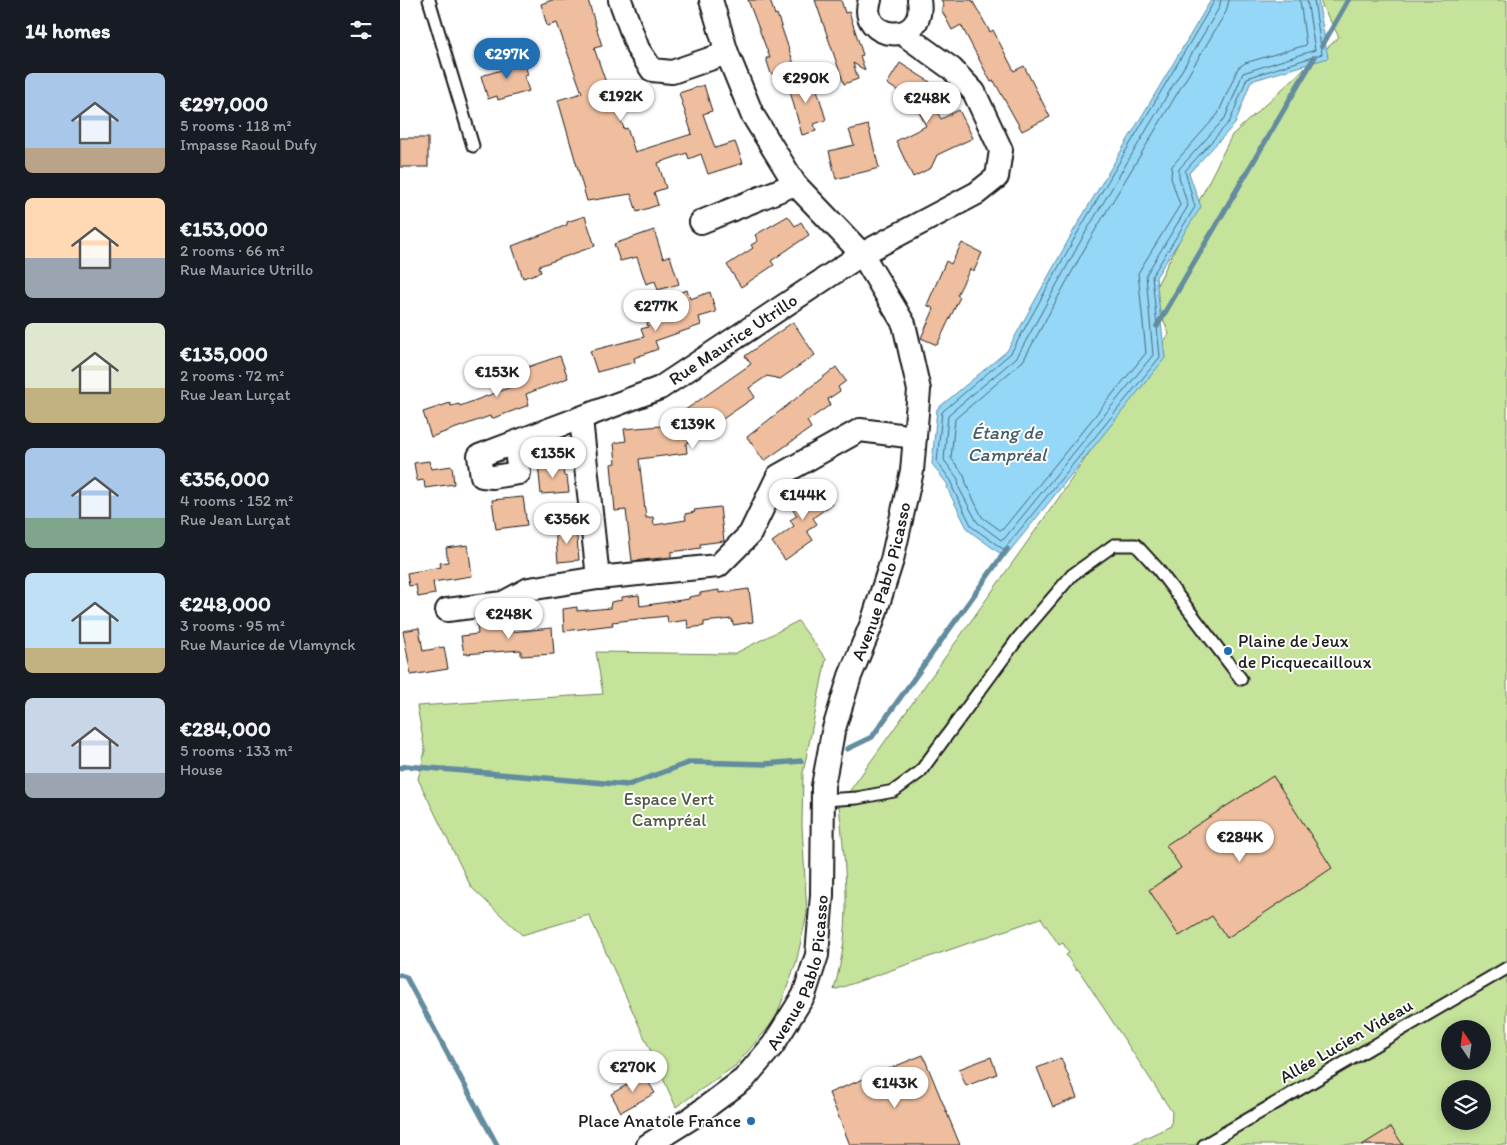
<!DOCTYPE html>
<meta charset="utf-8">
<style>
:root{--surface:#171b24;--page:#242831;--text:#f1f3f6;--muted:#9ea1a6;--accent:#1f6fb2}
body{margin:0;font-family:Itim,sans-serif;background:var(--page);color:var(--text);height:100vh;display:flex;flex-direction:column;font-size:19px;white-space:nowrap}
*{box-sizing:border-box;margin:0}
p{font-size:16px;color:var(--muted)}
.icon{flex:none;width:28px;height:28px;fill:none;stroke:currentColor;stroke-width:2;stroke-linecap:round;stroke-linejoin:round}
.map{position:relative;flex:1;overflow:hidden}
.side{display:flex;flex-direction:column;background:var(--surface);width:400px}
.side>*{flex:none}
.needle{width:32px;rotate:347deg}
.buttons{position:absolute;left:1041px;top:1020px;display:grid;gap:10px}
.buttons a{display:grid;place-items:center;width:50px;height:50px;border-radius:50%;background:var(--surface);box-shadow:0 2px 12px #0003;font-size:25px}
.price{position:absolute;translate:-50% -42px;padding:0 11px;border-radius:18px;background:#fff;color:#222;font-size:16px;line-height:32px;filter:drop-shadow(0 1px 2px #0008)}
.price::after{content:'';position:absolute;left:50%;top:30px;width:15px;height:11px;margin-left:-8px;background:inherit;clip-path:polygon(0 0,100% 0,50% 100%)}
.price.on{background:var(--accent);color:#fff}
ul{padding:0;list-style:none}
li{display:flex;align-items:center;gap:15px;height:125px;padding:0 25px}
li span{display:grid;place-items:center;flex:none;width:140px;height:100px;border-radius:8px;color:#555}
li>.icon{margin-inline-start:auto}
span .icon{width:60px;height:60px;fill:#fffc;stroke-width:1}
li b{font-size:21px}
h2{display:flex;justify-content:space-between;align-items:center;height:60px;padding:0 25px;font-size:21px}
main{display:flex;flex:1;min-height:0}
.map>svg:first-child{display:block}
</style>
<main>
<section class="side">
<h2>14 homes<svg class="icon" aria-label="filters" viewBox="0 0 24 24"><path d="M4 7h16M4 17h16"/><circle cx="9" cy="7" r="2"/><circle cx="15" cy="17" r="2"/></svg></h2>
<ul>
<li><span style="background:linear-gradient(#a9c7e8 75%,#b9a48a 0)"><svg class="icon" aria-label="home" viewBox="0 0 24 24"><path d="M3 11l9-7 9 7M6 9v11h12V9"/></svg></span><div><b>€297,000</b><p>5 rooms · 118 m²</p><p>Impasse Raoul Dufy</p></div></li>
<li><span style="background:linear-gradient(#ffd9b3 60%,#9aa5b1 0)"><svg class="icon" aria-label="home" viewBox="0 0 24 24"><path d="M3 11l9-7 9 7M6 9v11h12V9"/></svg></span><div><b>€153,000</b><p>2 rooms · 66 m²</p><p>Rue Maurice Utrillo</p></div></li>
<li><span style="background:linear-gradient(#dfe7d0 65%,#c2b280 0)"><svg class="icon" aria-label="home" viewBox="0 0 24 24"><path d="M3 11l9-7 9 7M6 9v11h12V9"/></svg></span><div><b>€135,000</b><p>2 rooms · 72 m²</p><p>Rue Jean Lurçat</p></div></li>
<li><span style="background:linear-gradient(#a9c7e8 70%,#7fa58c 0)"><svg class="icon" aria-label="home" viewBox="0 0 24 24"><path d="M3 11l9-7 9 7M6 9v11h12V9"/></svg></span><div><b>€356,000</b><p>4 rooms · 152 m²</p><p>Rue Jean Lurçat</p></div></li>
<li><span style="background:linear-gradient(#bfe0f5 75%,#c2b280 0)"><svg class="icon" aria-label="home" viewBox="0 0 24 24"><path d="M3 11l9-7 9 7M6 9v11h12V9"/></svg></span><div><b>€248,000</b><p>3 rooms · 95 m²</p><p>Rue Maurice de Vlamynck</p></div></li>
<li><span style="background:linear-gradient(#c9d6e8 75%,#9aa5b1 0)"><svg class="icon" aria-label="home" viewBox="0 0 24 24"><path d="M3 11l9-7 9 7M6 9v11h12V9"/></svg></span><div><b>€284,000</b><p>5 rooms · 133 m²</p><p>House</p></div></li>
</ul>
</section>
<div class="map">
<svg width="1107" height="1145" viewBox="0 0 1107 1145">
<rect width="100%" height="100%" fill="#fff"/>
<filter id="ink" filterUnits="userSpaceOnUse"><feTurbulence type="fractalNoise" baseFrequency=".02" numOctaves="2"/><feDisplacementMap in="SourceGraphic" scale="10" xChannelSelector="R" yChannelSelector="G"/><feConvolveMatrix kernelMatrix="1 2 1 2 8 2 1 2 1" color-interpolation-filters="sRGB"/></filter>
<g filter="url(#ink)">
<!-- green -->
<g fill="#c5e39b" stroke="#70805c" fill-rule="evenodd">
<path d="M921,0h186v1145h-377l41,-19 1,-14 -94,-143 -2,1 -10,-15 3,-2 -6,-10 -4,2 -18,-27 -207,72c4,-16 8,-33 10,-49 5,-45 0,-90 -5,-135l221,-310 109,-162 -16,-41 79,-158 107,-98 -18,-33zM1050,1029h32v32h-32zM1050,1089h32v32h-32z"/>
<path d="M398,621l28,38 -23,114 -1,53 5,88 -11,49 -21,57 -40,46 -59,41 -87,-192 -67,20 -51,-48 -53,-108 7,-28 -8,-45 186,-12 -7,-42 138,2z"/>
</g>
<!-- water -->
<path fill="#94d7f6" stroke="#648c9f" d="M811,0h107l10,58 -77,23 -16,43 -46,49 12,34 -45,70 9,81 -160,199 -37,-27 -21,-42 1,-3 -16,-21 5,-55 70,-58 67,-121z"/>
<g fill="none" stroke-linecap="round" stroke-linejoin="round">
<!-- shore -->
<g stroke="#4c6773" stroke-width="1">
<path d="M815,0l-137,232 -67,121 -69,59 -5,50 15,20 1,7 19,38 31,22 2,-1 155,-191 -8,-81 43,-69 -10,-36 45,-50 17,-43 75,-24 -8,-54"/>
<path d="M821,0l-2,8 -135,227 -67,122 -69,58 -4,45 14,19 1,9 18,34 24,18 3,-1 149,-184 -7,-80 42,-69 -9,-29v-8l46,-51 18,-45 72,-23 -8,-50"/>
<path d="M829,0l-3,12 -136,227 -67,122 -68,58 -4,39 13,17 3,11 15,31 18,13 3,-1 143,-176 -8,-80 42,-68 -9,-27 1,-12 46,-52 20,-46 7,-5 61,-18 -6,-45"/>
</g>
<!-- stream -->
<g stroke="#648c9f" stroke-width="5.5">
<path d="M922,46l26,-46"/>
<path d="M757,326l157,-268"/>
<path d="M447,749l25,-12 135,-188"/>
<path d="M0,768l6,-2 222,19 63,-23 74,2 36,-3"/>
<path d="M0,975l6,2 91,168"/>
</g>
</g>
<!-- building -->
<g fill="#eebe9e" stroke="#1c1c1c">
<path d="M152,0h36l14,46 -8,2 18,52h2l10,29 3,-1 8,24 57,-18 -13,-41 25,-8 8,26 -9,3 12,34 20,-6 8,21 -35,11 -7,-20 -12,5 -2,-6 -29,10 8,25 -12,4 4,13 -21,7 -6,-18 -44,7 -29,-101 24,-7 -25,-70 -10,3 -6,-22z"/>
<path d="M348,0h22l5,15 2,-1 18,53 -24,7 -5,-16h4z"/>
<path d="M415,0h26l4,13 4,-1 14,43 -3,1 5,14 -12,-7 5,16 -14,5z"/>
<path d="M541,0h31l18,32 3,-2 21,41 10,-5 26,51 -28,14 -28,-50 -3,1 -30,-57 -9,5 -11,-21 3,-2z"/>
<path d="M122,54l6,21 -4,1 5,15 -31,9 -1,-4 -9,3 -7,-23 27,-8 -3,-9z"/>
<path d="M500,63l30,19 -5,8 16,29 18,-9 14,28 -36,17 -6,13 -18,9 -17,-36 30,-15 -13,-26 -26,-16z"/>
<path d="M407,74l4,14 5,-2 10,34 -12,4 2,7 -14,4 -15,-55z"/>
<path d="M468,125l11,43 -43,11 -7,-28 25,-6 -5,-15z"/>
<rect x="0" y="138" width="28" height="29"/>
<path d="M185,216l10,30 -56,20 2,6 -18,6 -11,-32 55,-21v-3z"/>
<path d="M388,216l7,10 6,-4 8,13 -38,26 3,4 -33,22 -14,-22 26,-17 -2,-3 7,-4 -3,-6z"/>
<path d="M254,230l9,28 7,-2 9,28 -21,6 -3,-9 -9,3 -9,-27 -17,4 -6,-17z"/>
<path d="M562,243l20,10 -8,18 -4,-2 -13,26 3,2 -23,48 -16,-7 13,-29 -7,-4 19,-44 5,3z"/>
<path d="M287,290l3,9 20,-7 6,20 -17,5 2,8 -46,16 3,8 -24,9 1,4 -38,10 -7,-21 54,-14 -3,-8 7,-2 -1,-4 31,-10 -5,-18z"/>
<path d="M393,322l22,33 -35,24 -13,-3 -18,12 6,9 -69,47 1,9 -48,6 7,59 7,-1 1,8 32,-5 -1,-6 10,-2 -1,-2 26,-3 4,34 -24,3 1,4 -30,4v5l-39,4 -6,-51 -11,1 -4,-47 5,-1 -2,-20 12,-2 -2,-12 50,-4 -3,-5 80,-56 -6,-8z"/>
<path d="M160,356l8,22 -42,16 3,11 -38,14 -1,-3 -59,21 -8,-25 27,-9 1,3 8,-2 1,2 54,-20 -4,-13z"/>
<path d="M436,367l10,14 -8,6 2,4 -12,8 2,6 -23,16 4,7 -47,33 -17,-24z"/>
<path d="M29,461l2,8 21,-3 2,18 -29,4 -1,-8 -7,1 -3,-18z"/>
<path d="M162,463l2,13 3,1 2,15 -28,2 -3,-30z"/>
<path d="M416,480l16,24 -19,14 4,6 -10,7 6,9 -28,20 -13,-18 22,-16 -4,-6 7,-4 -5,-8 15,-14 -3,-5z"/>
<path d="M123,497l4,28 -31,4 -4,-29z"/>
<path d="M176,528l3,32 -21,2 -3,-33z"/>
<path d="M68,545l4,31 -39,6 2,12 -17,3 -2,-12 -7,1 -2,-13 34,-6 -1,-4 8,-1 -2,-14z"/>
<path d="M349,589l4,33 -20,3 -1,-6 -28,3v4l-16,2 -1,-8 -19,3 -1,-7 -55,6 1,3 -49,6 -1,-22 14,-2v4l33,-3 1,-6 11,-2v-3l17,-2 1,11 49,-7v-2l11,-2v-2l19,-3v3z"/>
<path d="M98,621l1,4 10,-1 1,8 42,-4 2,26 -33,2v-6l-57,4 -3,-18 17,-2 -1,-10z"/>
<path d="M19,628l4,23 21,-4 4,22 -37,6 -8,-44z"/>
<path d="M873,776l59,92 -105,70 -15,-22 -33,20 -30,-46 32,-22 -15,-23z"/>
<path d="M523,1055l37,90h-110l-21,-52z"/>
<path d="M591,1057l6,17 -31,12 -7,-17z"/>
<path d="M661,1058l16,40 -24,9 -16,-39z"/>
<path d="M244,1075l11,18 -34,19 -10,-18z"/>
<path d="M991,1127l12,18h-41z"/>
</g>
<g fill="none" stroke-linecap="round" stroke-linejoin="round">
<defs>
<g id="lane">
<path d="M29,0l44,146"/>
<path d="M423,800l34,-2 37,-7 26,-19 99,-135 53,-62 42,-30h22l21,23 84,111"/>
<path d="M804,1145l303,-177"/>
</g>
<g id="street">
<path d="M220,0l18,49 14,21 20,2 55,-19"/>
<path d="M470,0c-14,40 57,49 49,0"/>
<path d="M301,222l94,-38"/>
<path d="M181,419l17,159"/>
<path id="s1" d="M115,443l4,30 -26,4 -11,-1 -3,-20 181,-68 202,-134 115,-61 20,-16 4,-27 -27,-58 -22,-23 -50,-36"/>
<path d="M47,610l56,-7 26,-14 69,-11 120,-12 32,-32 28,-58 82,-46 55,7"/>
<path id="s2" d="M248,1145l45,-28 51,-38 29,-34 31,-50 13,-40 5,-60 1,-109 10,-54 17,-56 22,-53 20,-63 20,-89 7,-81 -15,-66 -42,-70 -67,-70 -43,-70 -25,-61 -16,-53"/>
</g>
</defs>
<!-- lane casing -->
<use href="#lane" stroke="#1c1c1c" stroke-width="15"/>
<!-- street casing -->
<use href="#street" stroke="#1c1c1c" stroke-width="26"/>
<!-- lane -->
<use href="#lane" stroke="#fff" stroke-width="11"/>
<!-- street -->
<use href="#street" stroke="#fff" stroke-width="22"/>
</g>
</g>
<!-- markers -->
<g fill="#1f6fb2" stroke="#fff" stroke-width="2">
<circle cx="828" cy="651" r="5"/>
<circle cx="351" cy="1121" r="5"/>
</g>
<g text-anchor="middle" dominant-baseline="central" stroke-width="4" stroke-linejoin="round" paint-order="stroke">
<!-- street labels -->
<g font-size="18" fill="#1c1c1c" stroke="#fff">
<text stroke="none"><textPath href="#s1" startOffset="369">Rue Maurice Utrillo</textPath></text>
<text stroke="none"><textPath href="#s2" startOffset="645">Avenue Pablo Picasso</textPath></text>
<text stroke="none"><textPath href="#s2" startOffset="240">Avenue Pablo Picasso</textPath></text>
<text transform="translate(946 1041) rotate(-30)">Allée Lucien Videau</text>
</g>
<!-- poi labels -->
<g font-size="18" fill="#1c1c1c" stroke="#fff" text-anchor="start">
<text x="838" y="641">Plaine de Jeux<tspan x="838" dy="21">de Picquecailloux</tspan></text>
<text x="341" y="1121" text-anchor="end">Place Anatole France</text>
</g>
<!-- park labels -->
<g font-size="18" fill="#4f5842" stroke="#fff">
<text x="269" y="799">Espace Vert<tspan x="269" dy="21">Campréal</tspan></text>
</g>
<!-- water labels -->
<g font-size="19" font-style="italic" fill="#465d68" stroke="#fff">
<text x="607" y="432">Étang de<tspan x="607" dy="22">Campréal</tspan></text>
</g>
</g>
</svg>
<div class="buttons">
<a><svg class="needle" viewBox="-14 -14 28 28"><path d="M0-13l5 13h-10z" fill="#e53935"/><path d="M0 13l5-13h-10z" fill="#9ea1a6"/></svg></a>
<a><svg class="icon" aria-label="layers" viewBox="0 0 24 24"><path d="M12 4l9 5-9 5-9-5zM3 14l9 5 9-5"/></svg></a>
</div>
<b class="price on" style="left:107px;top:80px">€297K</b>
<b class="price" style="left:406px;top:104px">€290K</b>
<b class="price" style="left:221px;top:122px">€192K</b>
<b class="price" style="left:527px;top:124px">€248K</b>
<b class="price" style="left:256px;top:332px">€277K</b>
<b class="price" style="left:97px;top:398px">€153K</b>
<b class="price" style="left:293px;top:450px">€139K</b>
<b class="price" style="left:153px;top:479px">€135K</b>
<b class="price" style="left:403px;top:521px">€144K</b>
<b class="price" style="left:167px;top:545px">€356K</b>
<b class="price" style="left:109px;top:640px">€248K</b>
<b class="price" style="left:840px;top:863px">€284K</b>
<b class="price" style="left:233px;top:1093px">€270K</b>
<b class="price" style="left:495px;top:1109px">€143K</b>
</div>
</main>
